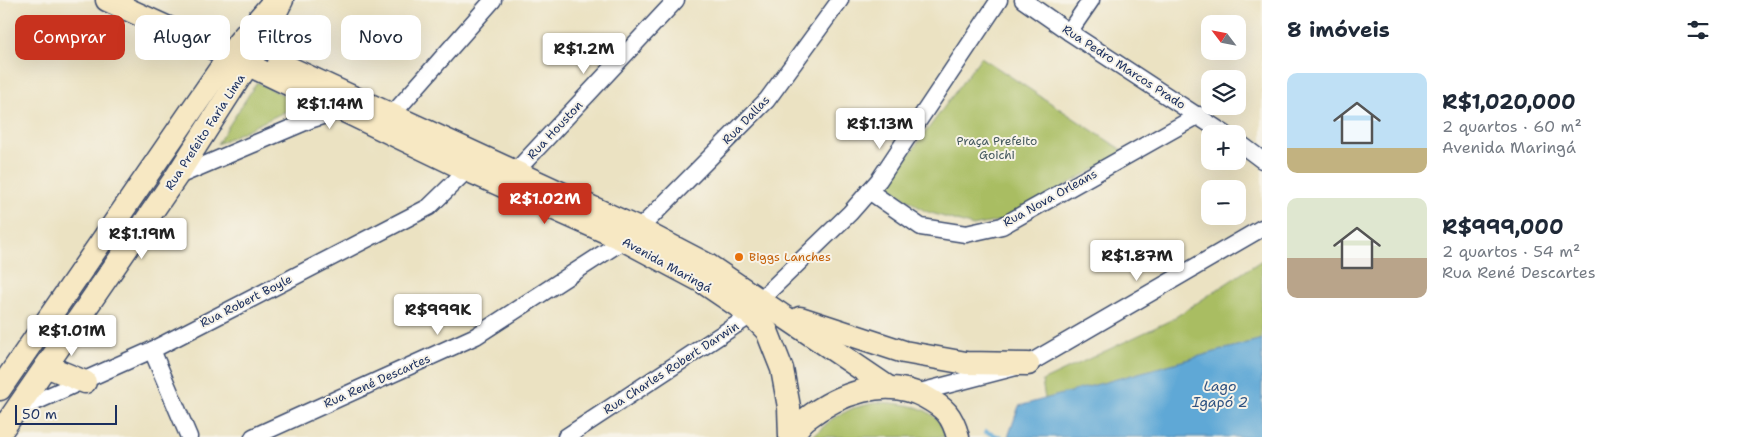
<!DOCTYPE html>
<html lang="pt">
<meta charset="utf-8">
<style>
:root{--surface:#fff;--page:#f6f6f7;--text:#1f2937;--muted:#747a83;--accent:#c8321e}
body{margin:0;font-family:"Shantell Sans",sans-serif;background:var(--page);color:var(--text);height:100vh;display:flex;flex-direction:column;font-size:19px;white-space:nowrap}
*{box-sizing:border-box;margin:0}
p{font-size:16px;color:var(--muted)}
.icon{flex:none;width:28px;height:28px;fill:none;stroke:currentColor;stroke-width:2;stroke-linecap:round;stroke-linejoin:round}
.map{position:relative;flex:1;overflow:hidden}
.details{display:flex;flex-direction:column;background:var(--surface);width:475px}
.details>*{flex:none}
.banner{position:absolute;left:15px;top:15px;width:475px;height:45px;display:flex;gap:10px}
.needle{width:32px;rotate:302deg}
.controls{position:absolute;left:1201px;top:15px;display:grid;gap:10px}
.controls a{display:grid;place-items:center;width:45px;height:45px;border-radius:10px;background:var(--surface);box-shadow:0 5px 20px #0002;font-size:25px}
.scale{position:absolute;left:15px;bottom:12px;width:102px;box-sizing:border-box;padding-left:5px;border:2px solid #1b2f5e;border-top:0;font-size:14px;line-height:18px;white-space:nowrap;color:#1b2f5e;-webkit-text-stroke:4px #f7f3e8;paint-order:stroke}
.price{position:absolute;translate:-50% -42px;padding:0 11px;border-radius:5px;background:#fff;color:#222;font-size:16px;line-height:32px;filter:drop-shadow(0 1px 2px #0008)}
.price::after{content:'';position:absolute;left:50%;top:30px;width:15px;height:11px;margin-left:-8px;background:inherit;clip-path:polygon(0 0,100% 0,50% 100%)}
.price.on{background:var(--accent);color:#fff}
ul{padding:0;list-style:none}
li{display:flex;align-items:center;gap:15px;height:125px;padding:0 25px}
li span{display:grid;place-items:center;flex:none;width:140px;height:100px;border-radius:10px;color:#555}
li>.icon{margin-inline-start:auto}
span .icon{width:60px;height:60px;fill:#fffc;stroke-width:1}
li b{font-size:21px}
h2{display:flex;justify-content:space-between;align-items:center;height:60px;padding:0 25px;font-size:21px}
.pill{padding:0 18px;border-radius:10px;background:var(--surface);box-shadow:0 5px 20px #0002;font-size:18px;line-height:45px}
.pill.on{background:var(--accent);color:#fff}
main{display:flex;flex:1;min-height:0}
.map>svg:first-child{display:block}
</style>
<main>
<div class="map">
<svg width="1262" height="437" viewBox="0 0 1262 437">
<rect width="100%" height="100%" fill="#f7f3e8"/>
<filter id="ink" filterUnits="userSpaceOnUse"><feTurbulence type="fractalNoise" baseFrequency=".02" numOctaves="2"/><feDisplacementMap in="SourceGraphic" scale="10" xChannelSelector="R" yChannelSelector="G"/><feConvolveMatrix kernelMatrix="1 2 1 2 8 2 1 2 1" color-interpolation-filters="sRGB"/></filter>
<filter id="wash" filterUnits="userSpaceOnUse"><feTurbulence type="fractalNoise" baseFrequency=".0096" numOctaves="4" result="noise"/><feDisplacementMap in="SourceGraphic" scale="20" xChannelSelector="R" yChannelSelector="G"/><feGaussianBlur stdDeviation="1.12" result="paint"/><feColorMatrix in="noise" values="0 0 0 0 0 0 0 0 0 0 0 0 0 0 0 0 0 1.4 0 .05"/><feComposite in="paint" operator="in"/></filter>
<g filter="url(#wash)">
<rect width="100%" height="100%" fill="#ebe2c2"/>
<!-- green -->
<g fill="#a9bd62" stroke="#627660">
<path d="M981,57l144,95 -121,68 -31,6 -48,-15 -39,-25z"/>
<path d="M257,82l44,22 -84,40z"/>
<path d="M1262,260v79l-217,60 -3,-18 129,-61z"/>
<path d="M879,402c20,2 47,2 60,20 3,4 4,10 6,15h-133l20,-18 21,-11z"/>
</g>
<!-- water -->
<path fill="#5fa8d6" stroke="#3d6c9a" d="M1262,339v98h-254l11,-31z"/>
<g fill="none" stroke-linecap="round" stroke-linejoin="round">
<!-- stream -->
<path stroke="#5fa8d6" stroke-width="4.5" d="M986,432l14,5"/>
</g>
</g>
<g filter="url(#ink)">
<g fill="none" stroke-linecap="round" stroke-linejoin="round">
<defs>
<g id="street">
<path d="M1023,0l46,32 156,102"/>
<path d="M1069,32l22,-32"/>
<path d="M391,116l102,-116"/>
<path d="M1238,142l24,18"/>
<path d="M515,172l161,-172"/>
<path d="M176,177l134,-57 31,-10"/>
<path d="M869,191l52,36 45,7 36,-8 197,-111"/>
<path d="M639,229l128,-129 73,-100"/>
<path d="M760,300l90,-87 29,-33 120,-180"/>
<path d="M152,350l37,87"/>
<path d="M916,393l112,-29 234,-136"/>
<path d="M15,411l137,-61 277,-143 38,-37"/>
<path d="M253,437l223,-101 148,-96"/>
<path d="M566,437l185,-122"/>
</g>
<g id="secondary">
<path d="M107,0l123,56 237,114 157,70 77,41 50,34 16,16 15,38 7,38 1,30"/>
<path d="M279,63l360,166 69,36 180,122"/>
<path d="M800,318l104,34 62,11 62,1"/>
<path d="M46,366l39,16"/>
<path d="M0,389l238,-346 31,-36"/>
<path d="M0,433l176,-256 80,-125 26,-52"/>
<path d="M791,437c5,-6 9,-13 15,-18 32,-25 80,-43 119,-22 20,11 27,18 33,40"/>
</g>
</defs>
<!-- street casing -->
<use href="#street" stroke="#3a4a6d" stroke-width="19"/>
<!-- secondary casing -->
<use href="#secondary" stroke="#3a4a6d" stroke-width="25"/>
<!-- street -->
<use href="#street" stroke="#fff" stroke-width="16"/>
<!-- secondary -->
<use href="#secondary" stroke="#f7e8c3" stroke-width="22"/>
</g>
</g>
<!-- markers -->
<circle fill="#e8710a" stroke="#f7f3e8" stroke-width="2" cx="739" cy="257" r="5"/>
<g text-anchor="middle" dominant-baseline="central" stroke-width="4" stroke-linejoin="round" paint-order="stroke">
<!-- street labels -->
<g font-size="12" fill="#1b2f5e" stroke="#f7f3e8">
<text transform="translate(1124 67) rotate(33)">Rua Pedro Marcos Prado</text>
<text transform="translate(746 120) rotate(-46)">Rua Dallas</text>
<text transform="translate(555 130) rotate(-47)">Rua Houston</text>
<text transform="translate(205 132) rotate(-57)">Rua Prefeito Faria Lima</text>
<text transform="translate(1050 198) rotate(-29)">Rua Nova Orleans</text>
<text transform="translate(667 265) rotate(29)">Avenida Maringá</text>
<text transform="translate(246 301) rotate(-27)">Rua Robert Boyle</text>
<text transform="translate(671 368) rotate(-33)">Rua Charles Robert Darwin</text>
<text transform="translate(377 381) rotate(-24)">Rua René Descartes</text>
</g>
<!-- park labels -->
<g font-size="12" fill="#465a5f" stroke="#f7f3e8">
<text x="997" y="141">Praça Prefeito<tspan x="997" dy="14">Goichi</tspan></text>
</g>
<!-- food labels -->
<g font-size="12" fill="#c56008" stroke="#f7f3e8" text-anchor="start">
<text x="749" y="257">Biggs Lanches</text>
</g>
<!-- water labels -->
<g font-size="14" font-style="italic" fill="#2f5382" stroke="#f7f3e8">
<text x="1220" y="386">Lago<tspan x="1220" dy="16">Igapó 2</tspan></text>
</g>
</g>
</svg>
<div class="controls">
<a><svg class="needle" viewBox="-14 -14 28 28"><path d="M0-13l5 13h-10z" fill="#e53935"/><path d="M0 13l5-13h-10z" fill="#747a83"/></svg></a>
<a><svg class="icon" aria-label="layers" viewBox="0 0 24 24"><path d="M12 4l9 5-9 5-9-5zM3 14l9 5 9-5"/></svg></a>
<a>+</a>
<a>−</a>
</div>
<div class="scale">50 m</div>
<b class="price" style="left:584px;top:75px">R$1.2M</b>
<b class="price" style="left:330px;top:130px">R$1.14M</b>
<b class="price" style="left:880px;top:150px">R$1.13M</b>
<b class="price on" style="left:545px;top:225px">R$1.02M</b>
<b class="price" style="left:142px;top:260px">R$1.19M</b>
<b class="price" style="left:1137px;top:282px">R$1.87M</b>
<b class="price" style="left:438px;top:336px">R$999K</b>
<b class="price" style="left:72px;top:357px">R$1.01M</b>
<div class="banner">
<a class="pill on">Comprar</a>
<a class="pill">Alugar</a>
<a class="pill">Filtros</a>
<a class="pill">Novo</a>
</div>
</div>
<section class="details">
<h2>8 imóveis<svg class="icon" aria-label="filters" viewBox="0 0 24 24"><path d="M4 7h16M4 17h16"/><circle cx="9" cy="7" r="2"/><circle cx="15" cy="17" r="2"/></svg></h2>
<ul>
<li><span style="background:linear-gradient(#bfe0f5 75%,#c2b280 0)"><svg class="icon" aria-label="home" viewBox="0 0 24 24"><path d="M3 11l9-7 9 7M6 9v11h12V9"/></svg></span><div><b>R$1,020,000</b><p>2 quartos · 60 m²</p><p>Avenida Maringá</p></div></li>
<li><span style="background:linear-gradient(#dfe7d0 60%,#b9a48a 0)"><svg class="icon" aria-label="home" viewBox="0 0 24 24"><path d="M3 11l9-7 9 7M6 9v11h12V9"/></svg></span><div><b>R$999,000</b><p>2 quartos · 54 m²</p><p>Rua René Descartes</p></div></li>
</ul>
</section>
</main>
